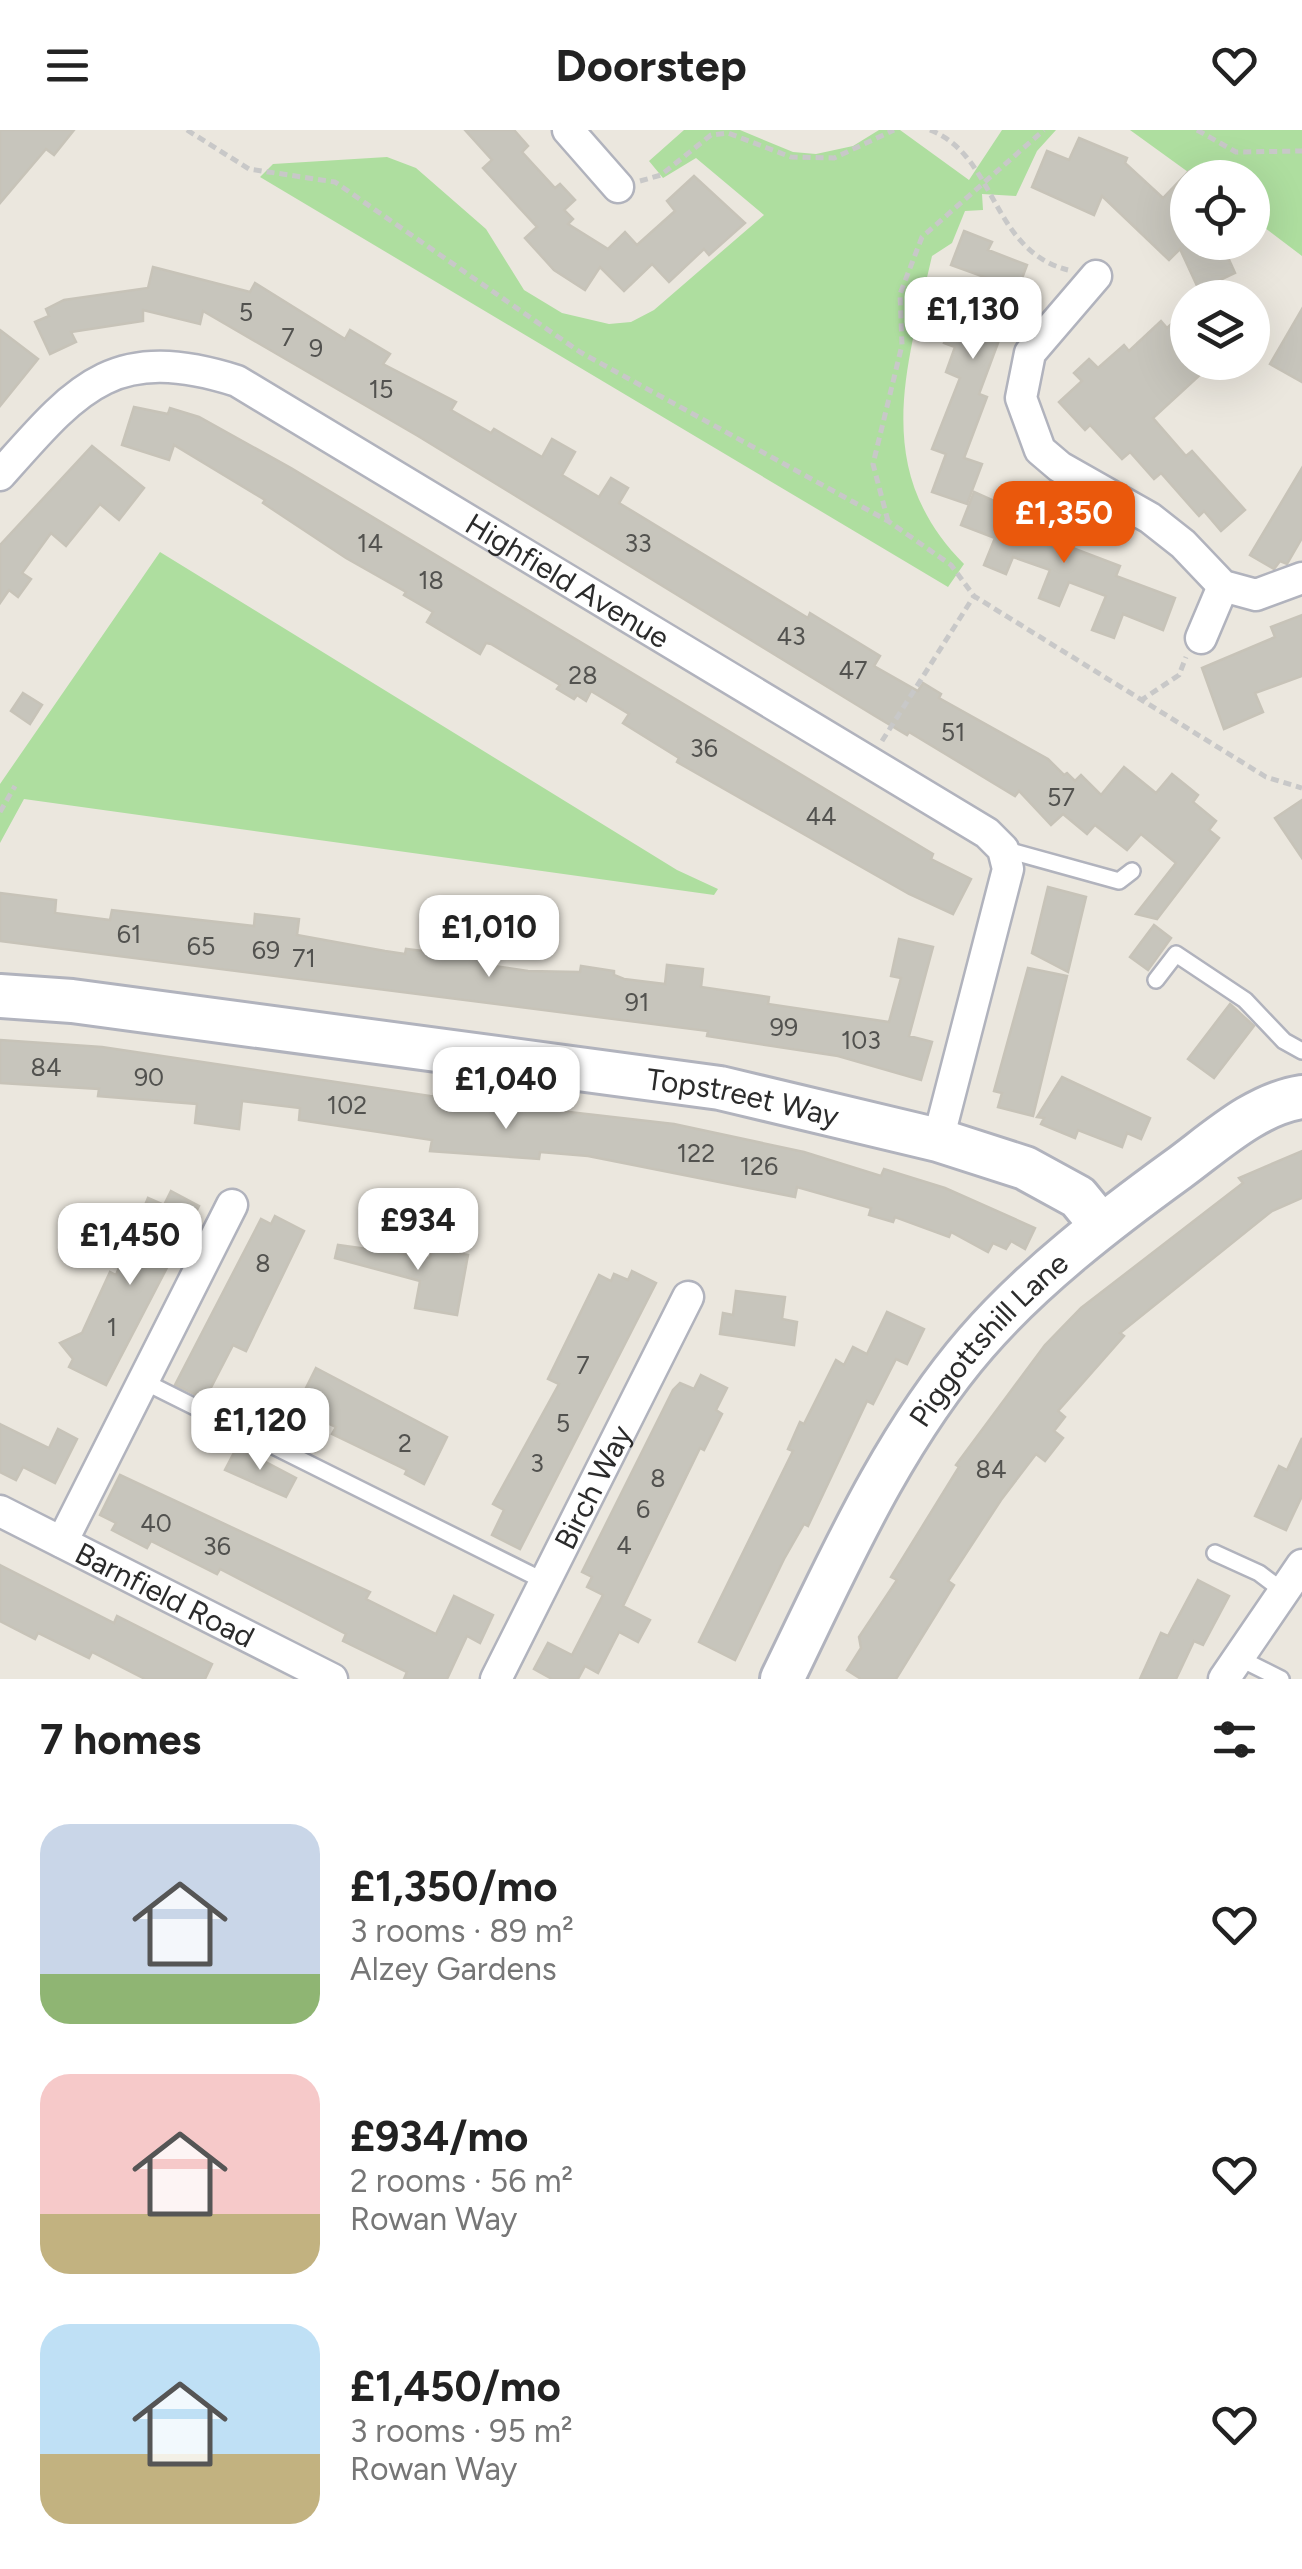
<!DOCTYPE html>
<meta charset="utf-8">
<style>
:root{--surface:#fff;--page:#f2f2f2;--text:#222;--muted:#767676;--accent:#ea580c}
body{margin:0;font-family:Figtree,sans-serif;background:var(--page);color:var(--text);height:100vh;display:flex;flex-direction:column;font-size:38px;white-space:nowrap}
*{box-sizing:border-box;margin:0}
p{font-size:32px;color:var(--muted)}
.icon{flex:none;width:55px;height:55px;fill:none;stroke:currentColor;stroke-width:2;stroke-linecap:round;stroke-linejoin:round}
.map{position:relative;height:1549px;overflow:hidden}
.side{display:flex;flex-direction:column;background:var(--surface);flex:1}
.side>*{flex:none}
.buttons{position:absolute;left:1170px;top:30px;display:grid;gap:20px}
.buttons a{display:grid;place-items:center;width:100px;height:100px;border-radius:50%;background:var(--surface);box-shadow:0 10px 40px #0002;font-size:50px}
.price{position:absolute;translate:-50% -85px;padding:0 22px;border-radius:20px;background:#fff;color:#222;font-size:32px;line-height:65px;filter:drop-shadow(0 2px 5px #0008)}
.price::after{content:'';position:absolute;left:50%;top:60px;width:30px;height:22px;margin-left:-15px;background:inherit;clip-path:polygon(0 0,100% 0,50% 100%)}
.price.current{background:var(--accent);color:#fff}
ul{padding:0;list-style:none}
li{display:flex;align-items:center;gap:30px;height:250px;padding:0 40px}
li span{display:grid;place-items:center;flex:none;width:280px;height:200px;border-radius:30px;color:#555}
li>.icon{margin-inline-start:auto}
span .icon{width:120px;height:120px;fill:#fffc;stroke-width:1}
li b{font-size:42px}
h2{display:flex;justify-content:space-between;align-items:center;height:120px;padding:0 40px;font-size:42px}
header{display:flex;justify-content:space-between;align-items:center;height:130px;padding:0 40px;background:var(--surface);font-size:45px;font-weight:700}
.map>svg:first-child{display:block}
</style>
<header><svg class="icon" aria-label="menu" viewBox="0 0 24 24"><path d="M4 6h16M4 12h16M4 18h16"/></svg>Doorstep<svg class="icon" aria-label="heart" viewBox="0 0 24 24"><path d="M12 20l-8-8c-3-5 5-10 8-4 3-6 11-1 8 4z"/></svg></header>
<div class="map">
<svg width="1302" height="1549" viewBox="0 0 1302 1549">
<rect width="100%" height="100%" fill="#ebe7de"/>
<!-- green -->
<g fill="#aede9f">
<path d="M684,0h56l53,22 23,2 37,-8 26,-16h21l69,50 33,-50h54l-19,21 -21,45 -34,-2 1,16 -18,1 -13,32 -20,13c-26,114 -61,214 32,308l-16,23 -688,-410 13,-13 114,-7 29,11 70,61 38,61 38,23 47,11 22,-2 23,-12 110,-95 -68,-57 -33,20 -14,-17z"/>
<path d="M1130,0h172v126l-49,-37 -1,-41 -57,-1z"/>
<path d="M160,422l517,318 41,19 -4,6 -690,-96 -24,44v-59z"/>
</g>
<!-- building -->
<g fill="#c7c5bc" stroke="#c7c3b8" stroke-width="2.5">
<path d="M0,0h74l-20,25 -8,-6 -46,54z"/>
<path d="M465,0h49l14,16 -6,6 33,36 5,-4 15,16 -11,10 9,9 -5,5 40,25 17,-17 12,13 38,-34 -8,-10 27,-25 51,47 -36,32 -5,-6 -35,33 -17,-18 -28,27 -24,-24 -15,23 -31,-20 -29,-32 12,-11 -54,-59 9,-8z"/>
<path d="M1079,8l48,20 -2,5 38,35 25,-26 -2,70h35l14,31 -36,17 -19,-41 -11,11 -67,-64 -8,19 -62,-28 15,-36 22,9z"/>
<path d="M964,101l28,11 -4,8 39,15 -48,129 8,3 -23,61 18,6 -15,40 -35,-12 14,-38 -14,-5 28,-71 -14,-6 9,-25 -11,-4 9,-24 19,7 18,-47 -39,-14z"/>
<path d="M153,137l97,25 5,-9 90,56 5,-9 40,24 -7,10 73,38 -5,8 40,23 3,-4 48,28 10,-18 23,13 -13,23 37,22 12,-19 17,10 -9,15 189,115 2,-5 70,43 -6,10 44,25 5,-8 18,11 -2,4 109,61 16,16 3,-2 8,8 6,-6 20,20 23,-28 32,26 16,-19 26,21 -5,7 23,19 -7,9 10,8 -62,81 -21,-5 40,-51 -35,-29 -14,16 -32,-25 -8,9 -24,-20 -12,11 -32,-34 -4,5 -106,-64 -2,3 -32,-19 -457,-280 -215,-125 -3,13 -57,-14v11l-72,11 5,10 -26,12 -15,-32 14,-6 -3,-7 18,-9 84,-12z"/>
<path d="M1188,179v53h26l-61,56 33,38 6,-5 53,59 -24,21 -17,-20 -5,5 -38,-43 -7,6 -24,-27 -8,7 -32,-34 -5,5 -26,-28 23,-21 -8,-8 15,-14 9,9 26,-23 5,6 32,-30 6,7z"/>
<path d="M1302,179v73l-32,-18z"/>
<path d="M0,200l38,29 -38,47z"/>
<path d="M134,277l34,7 2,-6 29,9 92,51 642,386 -2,5 40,20 -18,35 -44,-20 -232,-132 2,-4 -56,-35 6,-9 -38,-23 -5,10 -9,-6 -3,4 -17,-10 3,-4 -69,-41 -5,-1 -6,11 -53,-32 6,-10 -29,-17 2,-3 -60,-34 -83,-55 2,-3 -91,-55 -5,15 -47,-15z"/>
<path d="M92,316l52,42 -25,32 -19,-16 -34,42 -15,-13 -29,40 9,6 -13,18 -9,-7 -9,13v-58z"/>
<path d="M1302,338v70l-15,26 -7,-3 -6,8 -24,-14z"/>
<path d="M974,362l92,41 -4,11 58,22 -4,10 59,22 -12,32 -40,-16 -9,24 -22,-8 14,-34 -37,-14 -10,24 -20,-8 11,-28 -37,-13 -7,17 -22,-9 11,-27 -34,-13z"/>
<path d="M1302,485v61l-47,17 8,19 -39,17 -22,-61 73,-31 -4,-10z"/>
<path d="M23,563l19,12 -12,19 -19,-13z"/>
<path d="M1302,670v58l-27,-40z"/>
<path d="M1048,757l38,10 -18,75 -36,-19z"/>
<path d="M0,763l56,7 -1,13 55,7 2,-10 142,16 1,-12 44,5 -2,16 88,16 20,3 1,-5 74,9v6l48,7 52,1 1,-6 33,5v4l10,4 41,5 2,-19 36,4 -2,18 68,10 -1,7 121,18 12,-44 -10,-2 8,-37 34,8 -24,89 23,6 -11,38 -83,-24 -131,-20 1,-5 -708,-90z"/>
<path d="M1154,795l17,13 -23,32 -18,-13z"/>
<path d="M1028,838l39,8 -34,140 -35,-9 4,-14 -8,-2z"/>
<path d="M1230,874l24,22 -40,52 -26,-19z"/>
<path d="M0,910l102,7 328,49 244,28 130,28 77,24 3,-7 61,19 90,40 -10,21 -14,-8 -5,8 -13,-6 -5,9 -37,-20 -2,5 -54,-20 -2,5 -24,-7 2,-7 -74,-21 -2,10 -207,-41 -48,-4 -1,7 -109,-8 2,-11 -133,-20 1,-12 -58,-7 -3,28 -44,-6 2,-19 -99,-8 1,-7 -99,-6z"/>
<path d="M1062,947l88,41 -9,21 -14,-6 -5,14 -44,-17 -3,8 -34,-14 3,-6 -7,-1z"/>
<path d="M1302,1021v47l-30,13 -152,122 4,3 -66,75 7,6 -11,14 9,7 -18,23 -9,-7 -35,46 -53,81 6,4 -58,94h-35l-14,-9 14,-22 -2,-11 38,-57 -6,-3 68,-110 -3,-2 89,-120 36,-37 162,-125 -4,-5z"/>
<path d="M171,1061l28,15 -93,179 -37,-18 4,-8 -13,-16 22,-10 28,-61 6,3 32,-77 16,7z"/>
<path d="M275,1086l29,15 -58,120 -13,-6 -28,54 -30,-14 86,-166 10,5z"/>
<path d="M369,1113l23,5 -1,4 39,6 2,-10 36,7 -11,60 -42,-7 5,-27 -85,-23 3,-13 29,4z"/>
<path d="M632,1141l24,12 -136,266 -28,-14 12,-25 -11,-6 66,-120 -11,-5 51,-104 12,6 3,-7 14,6z"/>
<path d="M736,1161l49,6 -3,22 15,3 -3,23 -74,-11 3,-21 10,2z"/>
<path d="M887,1182l37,17 -17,35 -11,-5 -23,45 -6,-3 -59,125 -4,-2 -20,35 -49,101 -36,-18 94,-191 -5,-2 12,-27 4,2 32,-64 8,5 9,-18 14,7z"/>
<path d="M316,1238l131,69 -23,47 -19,-10 2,-4 -75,-36 4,-7 -40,-19z"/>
<path d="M701,1245l26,13 -11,22 6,4 -18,36 -4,-2 -77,158 27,14 -12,22 -19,-10 -21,41 -13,-7 -7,13h-26l-18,-10 14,-26 24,12 31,-60 -16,-8 5,-10 -10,-5 91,-182 7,-7 14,6z"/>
<path d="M0,1294l49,24 9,-19 19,10 -22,44 -32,-16 -7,13 -16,-8z"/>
<path d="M1302,1308v58l-16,34 -31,-14 24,-50 8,4z"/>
<path d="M237,1317l59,31 -10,19 -61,-27z"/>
<path d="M120,1345l250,117 -4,7 70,35 18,-38 39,19 -13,28 -13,-7 -20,43h-43l3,-7 -64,-31 3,-7 -58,-30 -68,-35 -3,5 -66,-33 -4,7 -35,-18 4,-7 -16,-8z"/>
<path d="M0,1435l114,58 3,-7 95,48 -7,15h-60l-53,-27 -3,6 -51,-25 -3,6 -35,-18z"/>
<path d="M1198,1450l31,16 -26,49 -9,-4 -18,38h-36l21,-46 7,3z"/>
</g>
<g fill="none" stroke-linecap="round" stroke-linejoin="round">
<defs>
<g id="lane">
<path d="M1003,719l116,32 13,-10"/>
<path d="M1156,850l20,-26 69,46 39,41 18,10"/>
<path d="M141,1250l403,201"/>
<path d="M1215,1423l44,20 24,18"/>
<path d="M1239,1528l42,21"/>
</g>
<g id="street">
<path d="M568,0l50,57"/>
<path d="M1096,146l-66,77 -9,45 19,52 20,17 90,51 33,26 40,42 33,9 46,-17"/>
<path id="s1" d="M0,345c78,-88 113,-133 237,-94l750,452 16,16 5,20 -70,271"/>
<path d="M1201,508l22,-52"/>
<path id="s2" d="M0,1381l332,168"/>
<path d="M62,1412l170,-337"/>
<path id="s3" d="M496,1549l192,-382"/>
<path d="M1224,1549l78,-114"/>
</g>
<g id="secondary">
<path id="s4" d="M0,866l72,5 648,87 218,52 87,28 53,29 23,28"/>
<path id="s5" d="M782,1549c56,-115 110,-239 194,-336 56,-65 133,-124 202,-174 37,-27 77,-65 124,-72"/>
</g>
</defs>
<!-- lane casing -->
<use href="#lane" stroke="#b1b3bd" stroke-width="20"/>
<!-- street casing -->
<use href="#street" stroke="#b1b3bd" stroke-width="35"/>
<!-- secondary casing -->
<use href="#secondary" stroke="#b1b3bd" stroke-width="48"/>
<!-- path -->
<g stroke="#c8c8c8" stroke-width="5" stroke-dasharray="8 5" stroke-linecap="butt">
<path d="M187,0l62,39 86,13 245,170 308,169 63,44 23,31 292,181 36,11"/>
<path d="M930,0c67,26 60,120 138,140"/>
<path d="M1197,0l39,22 66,-1"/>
<path d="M640,51l21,-6 50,-40 17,-2 63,24 43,1 60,-28"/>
<path d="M888,391l-15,-57 29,-119 -2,-51 22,-57 122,-107"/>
<path d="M1140,571l39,-26 7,-18"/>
<path d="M882,611l92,-145"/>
<path d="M0,682l15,-26"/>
</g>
<!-- lane -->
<use href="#lane" stroke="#fff" stroke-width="15"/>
<!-- street -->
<use href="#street" stroke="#fff" stroke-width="30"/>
<!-- secondary -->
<use href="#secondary" stroke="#fff" stroke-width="42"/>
</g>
<g text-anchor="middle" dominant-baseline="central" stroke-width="8" stroke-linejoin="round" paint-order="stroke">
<!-- number labels -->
<g font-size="25" fill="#52524f">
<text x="246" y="182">5</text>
<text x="288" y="207">7</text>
<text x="316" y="218">9</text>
<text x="381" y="259">15</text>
<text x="370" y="413">14</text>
<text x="638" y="413">33</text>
<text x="431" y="450">18</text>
<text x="791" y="506">43</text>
<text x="853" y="540">47</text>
<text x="583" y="545">28</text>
<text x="953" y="602">51</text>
<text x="704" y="618">36</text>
<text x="1061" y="667">57</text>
<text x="821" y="686">44</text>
<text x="129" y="804">61</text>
<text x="201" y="816">65</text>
<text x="266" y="820">69</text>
<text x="304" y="828">71</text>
<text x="637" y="872">91</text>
<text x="784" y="897">99</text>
<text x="861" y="910">103</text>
<text x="46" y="937">84</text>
<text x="149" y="947">90</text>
<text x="347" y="975">102</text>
<text x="696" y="1023">122</text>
<text x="759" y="1036">126</text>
<text x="263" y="1133">8</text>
<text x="112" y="1197">1</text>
<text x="583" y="1235">7</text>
<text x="563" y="1293">5</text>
<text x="405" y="1313">2</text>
<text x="537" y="1333">3</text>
<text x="991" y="1339">84</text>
<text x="658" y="1348">8</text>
<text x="643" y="1379">6</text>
<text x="156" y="1393">40</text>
<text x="624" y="1415">4</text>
<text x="217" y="1416">36</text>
</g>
<!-- street labels -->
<g font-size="30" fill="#2b2b2b" stroke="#fff">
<text stroke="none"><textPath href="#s1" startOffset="665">Highfield Avenue</textPath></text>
<text stroke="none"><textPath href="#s4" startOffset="750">Topstreet Way</textPath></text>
<text stroke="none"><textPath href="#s5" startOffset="400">Piggottshill Lane</textPath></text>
<text stroke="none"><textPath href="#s3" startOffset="215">Birch Way</textPath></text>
<text stroke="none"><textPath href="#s2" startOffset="185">Barnfield Road</textPath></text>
</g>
</g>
</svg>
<div class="buttons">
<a><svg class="icon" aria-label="locate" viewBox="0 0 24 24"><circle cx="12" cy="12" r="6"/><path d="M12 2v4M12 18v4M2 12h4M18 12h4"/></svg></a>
<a><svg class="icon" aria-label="layers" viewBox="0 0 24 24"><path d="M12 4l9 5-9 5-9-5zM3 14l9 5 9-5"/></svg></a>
</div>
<b class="price" style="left:973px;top:232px">£1,130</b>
<b class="price current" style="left:1064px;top:436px">£1,350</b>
<b class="price" style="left:489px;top:850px">£1,010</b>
<b class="price" style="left:506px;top:1002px">£1,040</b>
<b class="price" style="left:418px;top:1143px">£934</b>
<b class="price" style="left:130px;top:1158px">£1,450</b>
<b class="price" style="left:260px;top:1343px">£1,120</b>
</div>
<section class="side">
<h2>7 homes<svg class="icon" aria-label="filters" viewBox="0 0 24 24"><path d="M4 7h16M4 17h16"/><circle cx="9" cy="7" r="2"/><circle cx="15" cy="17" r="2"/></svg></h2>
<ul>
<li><span style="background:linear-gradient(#c9d6e8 75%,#8fb573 0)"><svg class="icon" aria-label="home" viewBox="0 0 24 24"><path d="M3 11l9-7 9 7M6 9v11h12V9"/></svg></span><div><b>£1,350/mo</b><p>3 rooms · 89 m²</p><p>Alzey Gardens</p></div><svg class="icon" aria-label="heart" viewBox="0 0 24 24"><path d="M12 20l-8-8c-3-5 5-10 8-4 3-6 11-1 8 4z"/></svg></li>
<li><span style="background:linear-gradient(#f6c9c9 70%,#c2b280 0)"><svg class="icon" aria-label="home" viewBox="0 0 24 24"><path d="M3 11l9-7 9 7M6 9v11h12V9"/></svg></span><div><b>£934/mo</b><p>2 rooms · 56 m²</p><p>Rowan Way</p></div><svg class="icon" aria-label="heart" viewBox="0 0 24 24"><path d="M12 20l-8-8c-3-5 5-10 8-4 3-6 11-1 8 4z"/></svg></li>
<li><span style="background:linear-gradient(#bfe0f5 65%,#c2b280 0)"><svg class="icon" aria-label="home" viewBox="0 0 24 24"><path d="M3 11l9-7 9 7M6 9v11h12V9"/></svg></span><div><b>£1,450/mo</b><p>3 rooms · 95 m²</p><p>Rowan Way</p></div><svg class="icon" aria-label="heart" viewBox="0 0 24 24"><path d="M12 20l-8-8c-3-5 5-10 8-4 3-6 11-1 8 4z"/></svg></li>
</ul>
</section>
